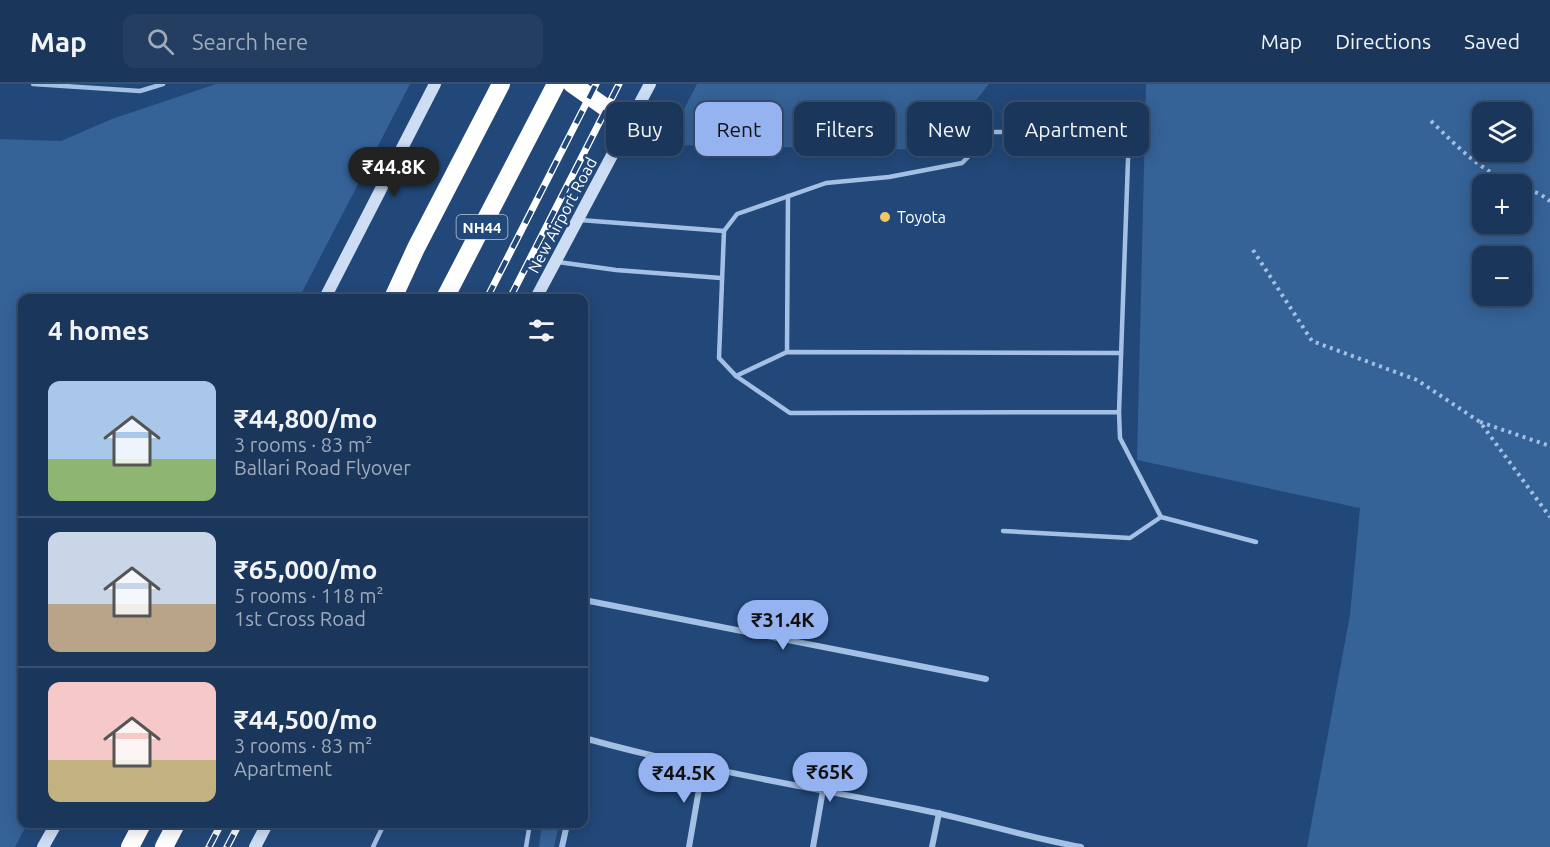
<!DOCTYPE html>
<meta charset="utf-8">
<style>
:root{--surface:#1a365b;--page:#233e61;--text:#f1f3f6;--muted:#9fabbb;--line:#385071;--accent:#95b2f1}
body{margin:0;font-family:Ubuntu,sans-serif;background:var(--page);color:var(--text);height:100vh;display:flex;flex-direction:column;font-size:22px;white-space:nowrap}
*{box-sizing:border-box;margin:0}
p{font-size:20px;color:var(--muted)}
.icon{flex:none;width:33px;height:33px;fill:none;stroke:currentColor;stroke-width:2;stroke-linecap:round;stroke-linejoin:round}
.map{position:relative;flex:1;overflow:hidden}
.drawer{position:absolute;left:18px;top:210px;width:570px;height:534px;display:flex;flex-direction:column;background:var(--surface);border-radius:12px;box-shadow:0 3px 15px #0003,0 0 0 2px var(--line)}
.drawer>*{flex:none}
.guide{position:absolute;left:606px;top:18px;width:570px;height:54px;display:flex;gap:12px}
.fabs{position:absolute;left:1472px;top:18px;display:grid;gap:12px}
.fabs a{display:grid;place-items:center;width:60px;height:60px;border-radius:12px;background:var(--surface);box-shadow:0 3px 15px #0003,0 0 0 2px var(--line);font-size:30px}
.price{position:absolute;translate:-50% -51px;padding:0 14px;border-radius:21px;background:var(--accent);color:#111;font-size:20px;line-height:39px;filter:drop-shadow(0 2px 3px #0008)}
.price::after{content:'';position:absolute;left:50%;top:36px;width:18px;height:14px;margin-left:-9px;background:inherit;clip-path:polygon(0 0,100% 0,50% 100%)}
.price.on{background:#222;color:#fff}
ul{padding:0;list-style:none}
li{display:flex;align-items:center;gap:18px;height:150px;padding:0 30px}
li+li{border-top:2px solid var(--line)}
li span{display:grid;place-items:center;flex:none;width:168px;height:120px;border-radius:12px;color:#555}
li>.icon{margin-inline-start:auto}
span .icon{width:72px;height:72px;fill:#fffc;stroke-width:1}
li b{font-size:26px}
h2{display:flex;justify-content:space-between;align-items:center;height:72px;padding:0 30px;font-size:26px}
.tag{padding:0 21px;border-radius:12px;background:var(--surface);box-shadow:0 3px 15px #0003,0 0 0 2px var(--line);font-size:21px;line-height:54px}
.tag.on{background:var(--accent);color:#111}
header{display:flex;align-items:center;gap:36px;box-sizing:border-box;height:84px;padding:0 30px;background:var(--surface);border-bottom:2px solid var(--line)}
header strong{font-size:28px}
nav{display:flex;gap:33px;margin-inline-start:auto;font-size:21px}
.search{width:420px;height:54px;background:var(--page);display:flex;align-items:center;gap:15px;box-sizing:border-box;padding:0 21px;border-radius:12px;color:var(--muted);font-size:22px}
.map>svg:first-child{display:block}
</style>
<header>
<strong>Map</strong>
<div class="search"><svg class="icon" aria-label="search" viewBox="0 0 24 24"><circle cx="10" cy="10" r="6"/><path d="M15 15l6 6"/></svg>Search here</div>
<nav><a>Map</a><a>Directions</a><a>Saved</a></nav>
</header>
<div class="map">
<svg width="1550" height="763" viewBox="0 0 1550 763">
<rect width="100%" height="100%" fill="#224879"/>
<!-- green -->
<g fill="#356297" fill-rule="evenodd">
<path d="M216,0h194l-111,214h-277v526h5l-12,23h-15v-708l61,2 51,-22z"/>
<path d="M697,0h292l-53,66 -271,-5z"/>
<path d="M1146,0h404v763h-243l43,-232 10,-107 -223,-48zM1482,28h39v40h-39zM1482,100h39v40h-39zM1482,172h39v40h-39z"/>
<path d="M542,740h17l-5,23h-15z"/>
</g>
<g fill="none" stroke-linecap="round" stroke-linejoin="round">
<!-- path -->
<g stroke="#a4c1e5" stroke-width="4" stroke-dasharray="3 4.5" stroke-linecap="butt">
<path d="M1431,37c27,26 49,50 84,63"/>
<path d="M1521,103l19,7 10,7"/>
<path d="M1253,166l59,91 105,39 63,42 70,95"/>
<path d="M1480,338l70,24"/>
</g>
<!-- lane -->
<g stroke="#a4c1e5" stroke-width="4.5">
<path d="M33,0l107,7 23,-7"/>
<path d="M580,136l144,11"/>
<path d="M558,178l58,8 105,8"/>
<path d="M787,268l1,-156"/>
<path d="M736,292l51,-24 334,1"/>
<path d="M1119,328l-329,1 -54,-37 -17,-18 5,-127 13,-17 89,-31 63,-6 73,-14 31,-31h136l-10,280 1,26 41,79 95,25"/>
<path d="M1003,447l127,7 31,-21"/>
<path d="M515,740l14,5 -3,18"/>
<path d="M373,763l11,-23"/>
</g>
<!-- street -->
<g stroke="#a4c1e5" stroke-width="6">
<path d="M584,516l402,79"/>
<path d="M584,654c107,30 219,48 329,70 57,11 112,29 168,39"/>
<path d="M562,763l5,-23"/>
<path d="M689,763l14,-81"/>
<path d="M813,763l10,-57"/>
<path d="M932,763l7,-34"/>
</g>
<!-- secondary -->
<g stroke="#cddef4" stroke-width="12">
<path d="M325,214l110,-214"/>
<path d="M536,214l114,-214"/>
<path d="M43,763l13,-23"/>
<path d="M255,763l12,-23"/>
</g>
<!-- highway -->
<g stroke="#fff" stroke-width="18">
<path d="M572,0l57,40"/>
<path d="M393,214l23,-50 85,-164"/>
<path d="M445,214l111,-214"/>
<path d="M130,763l12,-23"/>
<path d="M164,763l12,-23"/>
</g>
<defs>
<g id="rail">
<path d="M487,214l109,-214"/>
<path d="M510,214l109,-214"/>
<path d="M209,763l12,-23"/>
<path d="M227,763l12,-23"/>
</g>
</defs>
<!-- rail casing -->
<use href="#rail" stroke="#fff" stroke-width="7"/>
<!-- rail -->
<use href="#rail" stroke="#224879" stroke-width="4.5" stroke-dasharray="14" stroke-linecap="butt"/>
</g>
<!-- markers -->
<circle fill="#f0c866" stroke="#224879" stroke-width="2" cx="885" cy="133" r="6"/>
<g text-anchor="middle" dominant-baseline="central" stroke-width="5" stroke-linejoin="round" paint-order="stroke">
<!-- shield labels -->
<rect fill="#224879" stroke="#bdc8d7" stroke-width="1.5" x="456.5" y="131" width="51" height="24" rx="4.5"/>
<g font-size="15" font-weight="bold" fill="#fff">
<text x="482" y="143">NH44</text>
</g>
<!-- street labels -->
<g font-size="16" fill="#fff" stroke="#224879">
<text transform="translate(562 131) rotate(-62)">New Airport Road</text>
</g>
<!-- poi labels -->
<g font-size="16" fill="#fff" stroke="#224879" text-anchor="start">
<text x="897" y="133">Toyota</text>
</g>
</g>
</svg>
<div class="fabs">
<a><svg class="icon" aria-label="layers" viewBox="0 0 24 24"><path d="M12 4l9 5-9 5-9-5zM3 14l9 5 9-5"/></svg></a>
<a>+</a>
<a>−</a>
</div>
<b class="price on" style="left:394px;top:114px">₹44.8K</b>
<b class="price" style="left:783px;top:567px">₹31.4K</b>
<b class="price" style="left:830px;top:719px">₹65K</b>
<b class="price" style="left:684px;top:720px">₹44.5K</b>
<div class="guide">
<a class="tag">Buy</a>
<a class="tag on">Rent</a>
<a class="tag">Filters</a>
<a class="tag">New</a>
<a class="tag">Apartment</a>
</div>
<section class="drawer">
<h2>4 homes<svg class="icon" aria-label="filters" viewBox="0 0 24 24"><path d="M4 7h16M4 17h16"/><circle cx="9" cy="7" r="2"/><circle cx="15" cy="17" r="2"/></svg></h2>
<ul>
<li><span style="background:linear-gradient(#a9c7e8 65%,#8fb573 0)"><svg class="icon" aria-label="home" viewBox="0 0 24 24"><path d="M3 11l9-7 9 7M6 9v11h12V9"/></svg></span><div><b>₹44,800/mo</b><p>3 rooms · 83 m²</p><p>Ballari Road Flyover</p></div></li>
<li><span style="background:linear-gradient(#c9d6e8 60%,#b9a48a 0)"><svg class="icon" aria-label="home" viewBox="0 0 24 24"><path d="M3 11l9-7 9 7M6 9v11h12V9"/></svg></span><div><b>₹65,000/mo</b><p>5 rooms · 118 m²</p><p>1st Cross Road</p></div></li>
<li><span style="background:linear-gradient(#f6c9c9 65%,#c2b280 0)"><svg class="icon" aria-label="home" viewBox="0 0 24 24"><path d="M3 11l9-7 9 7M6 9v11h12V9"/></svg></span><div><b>₹44,500/mo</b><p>3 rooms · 83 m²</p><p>Apartment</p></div></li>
</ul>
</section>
</div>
